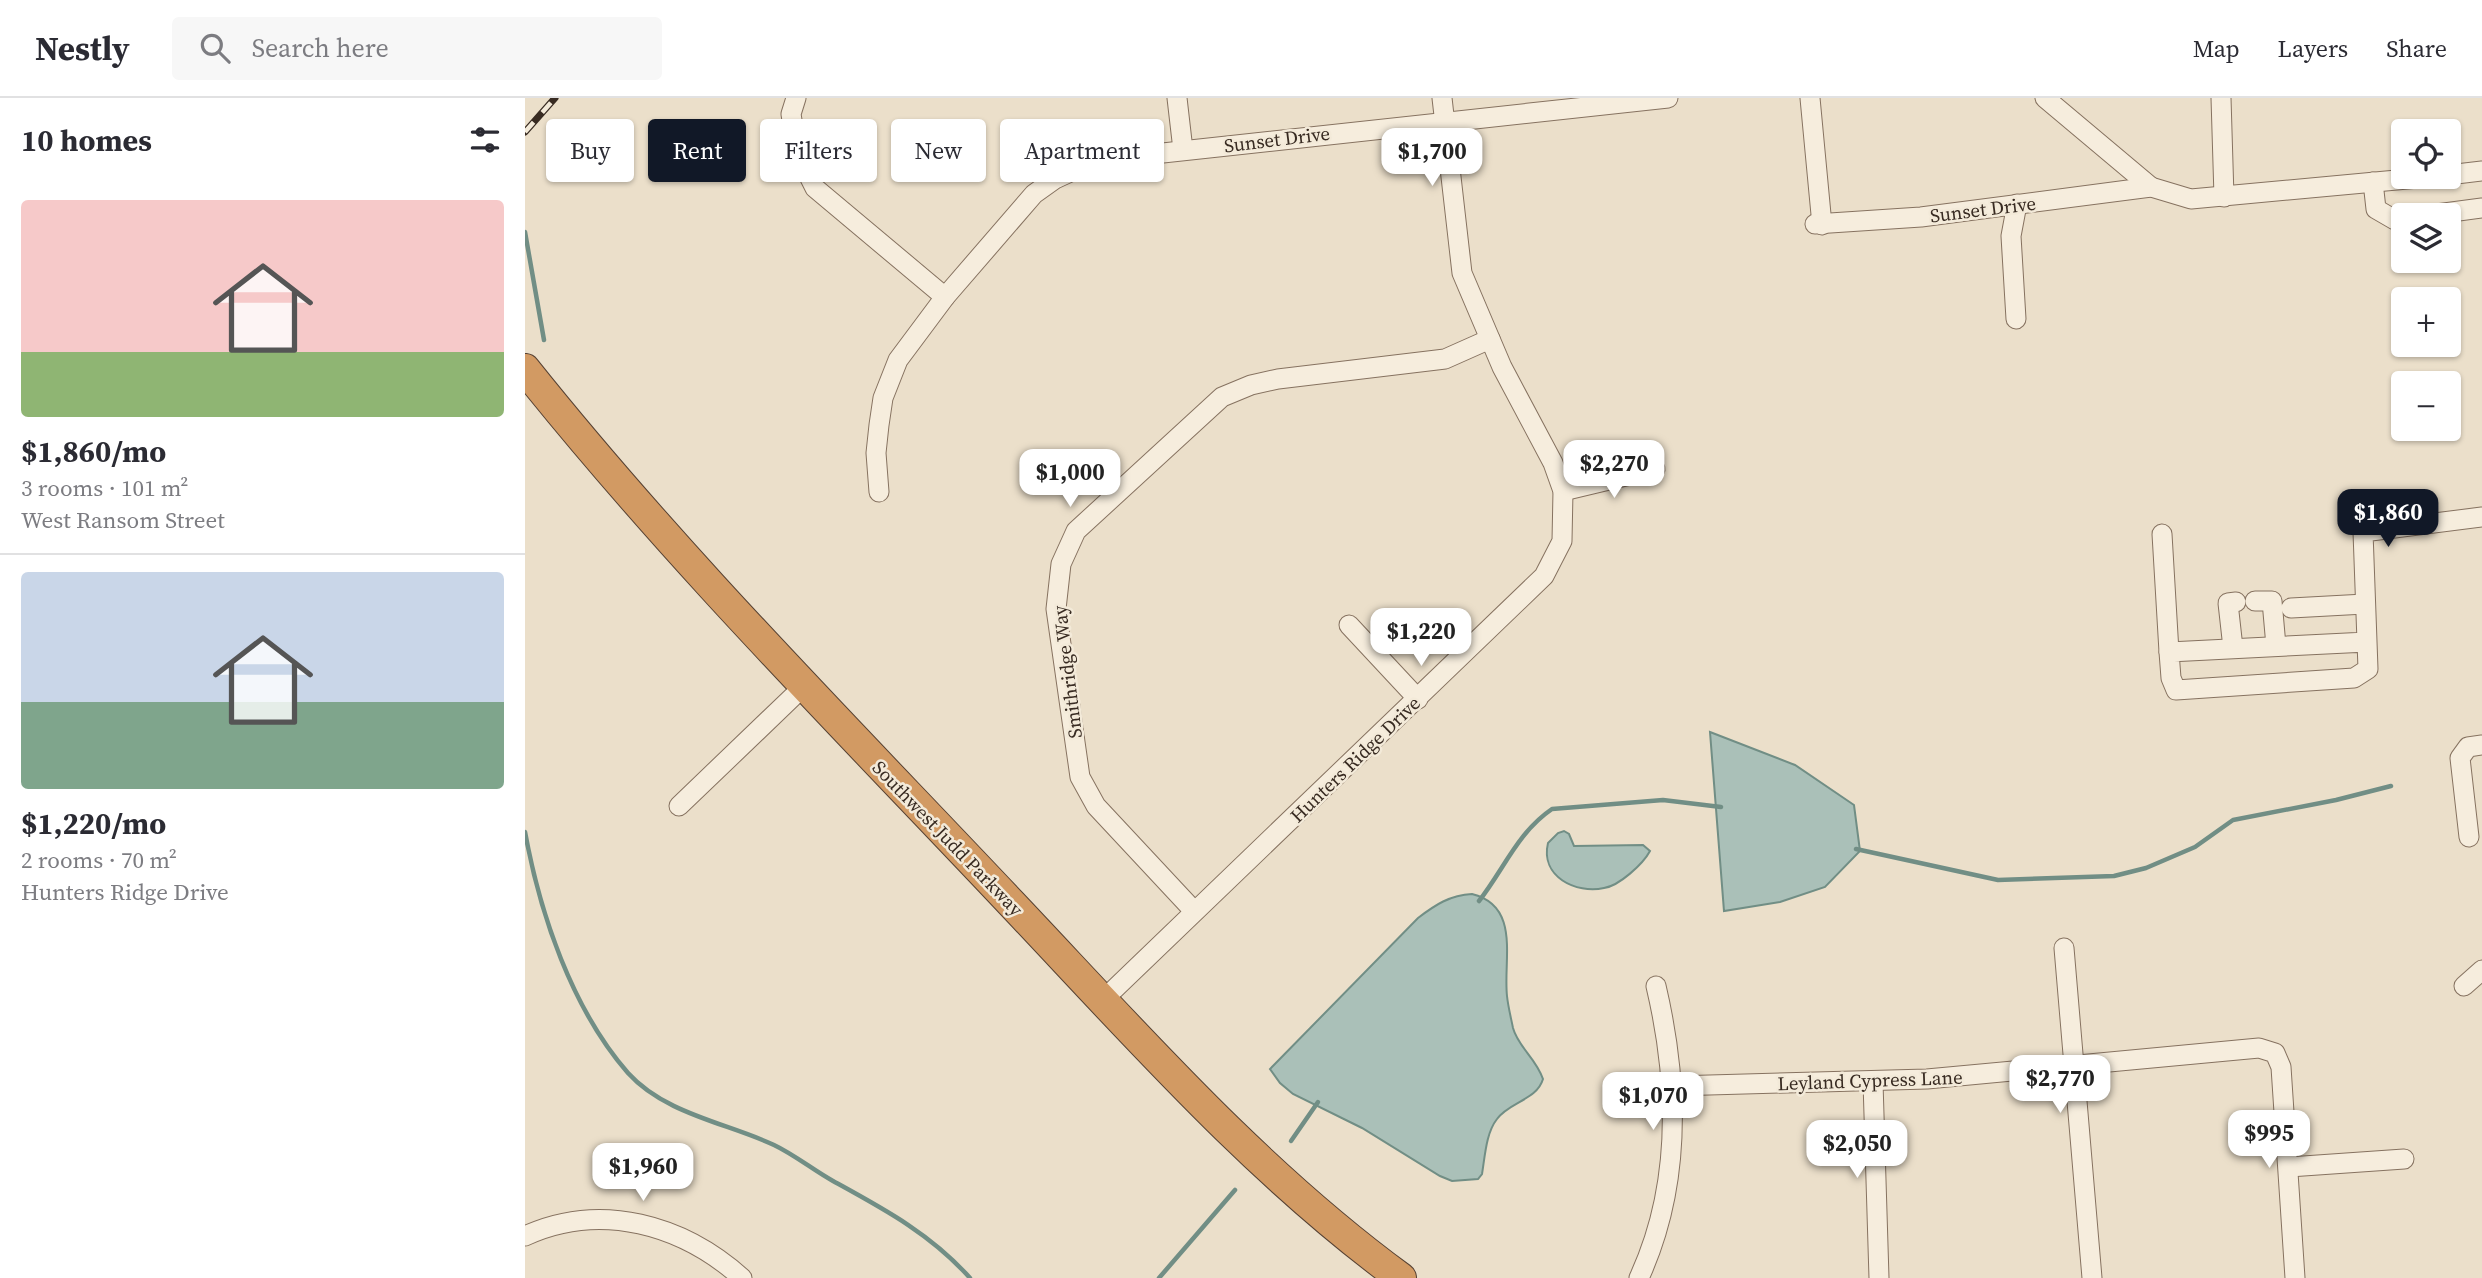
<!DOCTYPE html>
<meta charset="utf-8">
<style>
:root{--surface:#fff;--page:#f7f7f7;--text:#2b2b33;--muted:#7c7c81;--line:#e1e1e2;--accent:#111827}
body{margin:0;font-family:"Source Serif 4",serif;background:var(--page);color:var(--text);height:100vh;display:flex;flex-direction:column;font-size:26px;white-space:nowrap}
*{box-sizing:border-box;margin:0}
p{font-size:23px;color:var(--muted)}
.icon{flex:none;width:38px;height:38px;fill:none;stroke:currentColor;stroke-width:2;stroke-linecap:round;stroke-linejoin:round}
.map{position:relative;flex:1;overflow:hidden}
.sheet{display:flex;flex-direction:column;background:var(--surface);width:525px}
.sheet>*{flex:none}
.banner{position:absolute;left:21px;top:21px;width:665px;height:63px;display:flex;gap:14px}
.controls{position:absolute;left:1866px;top:21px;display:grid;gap:14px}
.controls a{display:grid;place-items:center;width:70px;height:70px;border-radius:7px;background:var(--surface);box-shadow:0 2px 5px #0004;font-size:35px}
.price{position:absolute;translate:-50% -60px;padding:0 16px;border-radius:14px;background:#fff;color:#222;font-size:23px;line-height:46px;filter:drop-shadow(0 2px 4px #0008)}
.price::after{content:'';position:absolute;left:50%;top:42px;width:21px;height:16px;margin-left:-10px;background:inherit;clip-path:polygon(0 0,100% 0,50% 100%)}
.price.active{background:var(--accent);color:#fff}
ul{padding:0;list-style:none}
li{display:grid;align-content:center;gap:14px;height:371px;padding:0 21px}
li+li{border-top:2px solid var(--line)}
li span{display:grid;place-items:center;height:217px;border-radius:7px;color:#555}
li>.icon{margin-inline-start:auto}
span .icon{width:126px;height:126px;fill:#fffc;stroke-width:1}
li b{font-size:30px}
h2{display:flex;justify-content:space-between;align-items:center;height:84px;padding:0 21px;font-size:30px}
.tag{padding:0 24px;border-radius:7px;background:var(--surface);box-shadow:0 2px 5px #0004;font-size:24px;line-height:63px}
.tag.active{background:var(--accent);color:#fff}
header{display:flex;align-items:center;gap:42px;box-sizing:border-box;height:98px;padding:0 35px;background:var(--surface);border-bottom:2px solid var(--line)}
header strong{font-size:33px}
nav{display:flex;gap:38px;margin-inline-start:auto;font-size:24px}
.search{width:490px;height:63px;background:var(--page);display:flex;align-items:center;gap:18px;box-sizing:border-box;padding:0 24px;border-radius:7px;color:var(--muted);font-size:26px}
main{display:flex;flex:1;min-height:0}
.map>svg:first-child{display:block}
</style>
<header>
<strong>Nestly</strong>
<div class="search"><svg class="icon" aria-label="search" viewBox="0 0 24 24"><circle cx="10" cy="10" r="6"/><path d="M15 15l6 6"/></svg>Search here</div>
<nav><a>Map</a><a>Layers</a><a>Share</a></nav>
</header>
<main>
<section class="sheet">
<h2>10 homes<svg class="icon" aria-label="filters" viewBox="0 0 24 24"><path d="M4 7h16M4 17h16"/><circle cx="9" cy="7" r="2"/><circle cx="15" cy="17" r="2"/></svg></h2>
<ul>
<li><span style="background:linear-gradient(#f6c9c9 70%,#8fb573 0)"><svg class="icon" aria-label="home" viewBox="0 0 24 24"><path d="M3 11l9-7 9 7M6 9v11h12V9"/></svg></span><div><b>$1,860/mo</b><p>3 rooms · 101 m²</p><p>West Ransom Street</p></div></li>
<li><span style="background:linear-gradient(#c9d6e8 60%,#7fa58c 0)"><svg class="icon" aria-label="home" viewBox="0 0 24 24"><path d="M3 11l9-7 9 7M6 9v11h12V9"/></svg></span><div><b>$1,220/mo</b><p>2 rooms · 70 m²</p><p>Hunters Ridge Drive</p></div></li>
</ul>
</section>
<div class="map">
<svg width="1957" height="1180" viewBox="0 0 1957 1180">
<rect width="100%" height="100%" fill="#ebdfca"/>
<!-- water -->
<g fill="#aac0b8" stroke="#718e85" stroke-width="2">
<path d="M1185,634l85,33 59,40 6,46 -35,36 -45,15 -56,9z"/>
<path d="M1039,733l5,3 5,12 69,-1 7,6c-7,13 -31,35 -46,37 -28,6 -64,-11 -56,-45l10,-10z"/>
<path d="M947,796c49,12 31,66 35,102 1,10 4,22 6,32 5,19 23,30 30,51 -6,21 -34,23 -46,40 -11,14 -12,37 -15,55l-4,5 -26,2 -12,-5 -78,-48 -69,-34 -13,-11 -10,-14 148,-151c17,-13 32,-23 54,-24z"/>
</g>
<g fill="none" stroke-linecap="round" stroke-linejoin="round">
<!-- stream -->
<g stroke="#718e85" stroke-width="4.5">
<path d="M0,134l19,108"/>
<path d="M0,734c15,82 47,177 103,241 37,41 99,50 146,72 21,10 39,25 59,36 51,28 98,53 137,97"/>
<path d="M1331,751l142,31 116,-4 32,-8 49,-21 38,-27 103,-20 55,-14"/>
<path d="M954,803c25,-32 39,-69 73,-92l111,-9 58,7"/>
<path d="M766,1043l27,-39"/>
<path d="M634,1180l76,-88"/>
</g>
<defs>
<g id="minor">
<path d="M271,0l-5,16 6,38 18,36 130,109"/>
<path d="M652,0l6,52"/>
<path d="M1285,0l12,127"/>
<path d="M1520,0l106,89"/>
<path d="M1696,0l3,99"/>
<path d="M1923,77l34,-4"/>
<path d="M1848,84l3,27 19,11 8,-1"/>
<path d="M1904,117l53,-7"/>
<path d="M1290,126l106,-7 230,-30 40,12 238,-22"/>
<path d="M1491,221l-5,-83 6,-32"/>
<path d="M1038,393l92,-22"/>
<path d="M354,394l-3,-39 3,-28 4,-27 15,-38 47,-63 89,-103 21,-15 26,-12 45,-10 542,-59"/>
<path d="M1637,436l7,118"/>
<path d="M1730,503h17l4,45"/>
<path d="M1766,510l74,-4"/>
<path d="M824,527l69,74"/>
<path d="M1842,544l-198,10 2,26 5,12 178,-12 14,-9 -5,-137 119,-15"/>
<path d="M1708,550l-5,-45 8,-1"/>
<path d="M154,708l125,-120"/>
<path d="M1944,739l-9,-79 8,-11 14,-2"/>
<path d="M669,813l-98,-105 -16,-29 -24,-168 5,-45 15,-33 146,-134 29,-12 27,-6 167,-20 45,-20"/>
<path d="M1539,850l28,330"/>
<path d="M1939,888l18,-16"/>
<path d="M578,902l441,-424 18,-35 1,-50 -10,-28 -51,-96 -40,-94 -20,-175"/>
<path d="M1348,984l6,196"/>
<path d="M1149,988l253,-7 332,-31 16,5 6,14 14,211"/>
<path d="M1764,1069l115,-8"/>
<path d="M0,1138c76,-35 158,-11 217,42"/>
<path d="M1114,1180c43,-93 40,-194 17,-292"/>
</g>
<path id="highway" d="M0,271c151,189 321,359 487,535 124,131 243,267 389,374"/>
</defs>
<!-- minor casing -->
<use href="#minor" stroke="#867260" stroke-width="21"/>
<!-- highway casing -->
<use href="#highway" stroke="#554133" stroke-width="32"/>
<!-- minor -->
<use href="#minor" stroke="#f6eddd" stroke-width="19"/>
<!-- highway -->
<use href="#highway" stroke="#d29a63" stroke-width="30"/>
<defs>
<path id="rail" d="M0,34l30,-34"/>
</defs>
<!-- rail casing -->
<use href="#rail" stroke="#382b22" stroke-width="7"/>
<!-- rail -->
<use href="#rail" stroke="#f3ead9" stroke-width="4.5" stroke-dasharray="13" stroke-linecap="butt"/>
</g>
<g text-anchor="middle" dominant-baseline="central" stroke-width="5" stroke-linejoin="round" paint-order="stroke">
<!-- street labels -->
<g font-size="19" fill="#382b22" stroke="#f3ead9">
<text transform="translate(752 41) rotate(-7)">Sunset Drive</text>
<text transform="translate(1458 111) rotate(-7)">Sunset Drive</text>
<text transform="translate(542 574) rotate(-97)">Smithridge Way</text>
<text transform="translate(830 661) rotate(-44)">Hunters Ridge Drive</text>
<text transform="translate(423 740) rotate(46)">Southwest Judd Parkway</text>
<text transform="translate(1345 982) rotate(-2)">Leyland Cypress Lane</text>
</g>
</g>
</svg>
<div class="controls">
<a><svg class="icon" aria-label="locate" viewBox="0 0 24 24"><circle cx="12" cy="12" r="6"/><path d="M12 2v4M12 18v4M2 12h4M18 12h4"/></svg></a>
<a><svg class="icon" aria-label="layers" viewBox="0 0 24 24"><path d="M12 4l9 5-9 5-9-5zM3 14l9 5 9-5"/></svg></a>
<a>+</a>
<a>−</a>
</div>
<b class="price" style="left:907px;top:90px">$1,700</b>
<b class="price" style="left:1089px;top:402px">$2,270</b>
<b class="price" style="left:545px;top:411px">$1,000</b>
<b class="price active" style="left:1863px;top:451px">$1,860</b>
<b class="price" style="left:896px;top:570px">$1,220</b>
<b class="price" style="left:1535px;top:1017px">$2,770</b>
<b class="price" style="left:1128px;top:1034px">$1,070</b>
<b class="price" style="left:1744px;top:1072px">$995</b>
<b class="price" style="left:1332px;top:1082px">$2,050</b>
<b class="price" style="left:118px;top:1105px">$1,960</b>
<div class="banner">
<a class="tag">Buy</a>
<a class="tag active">Rent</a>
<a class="tag">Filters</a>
<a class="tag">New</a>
<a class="tag">Apartment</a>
</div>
</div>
</main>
